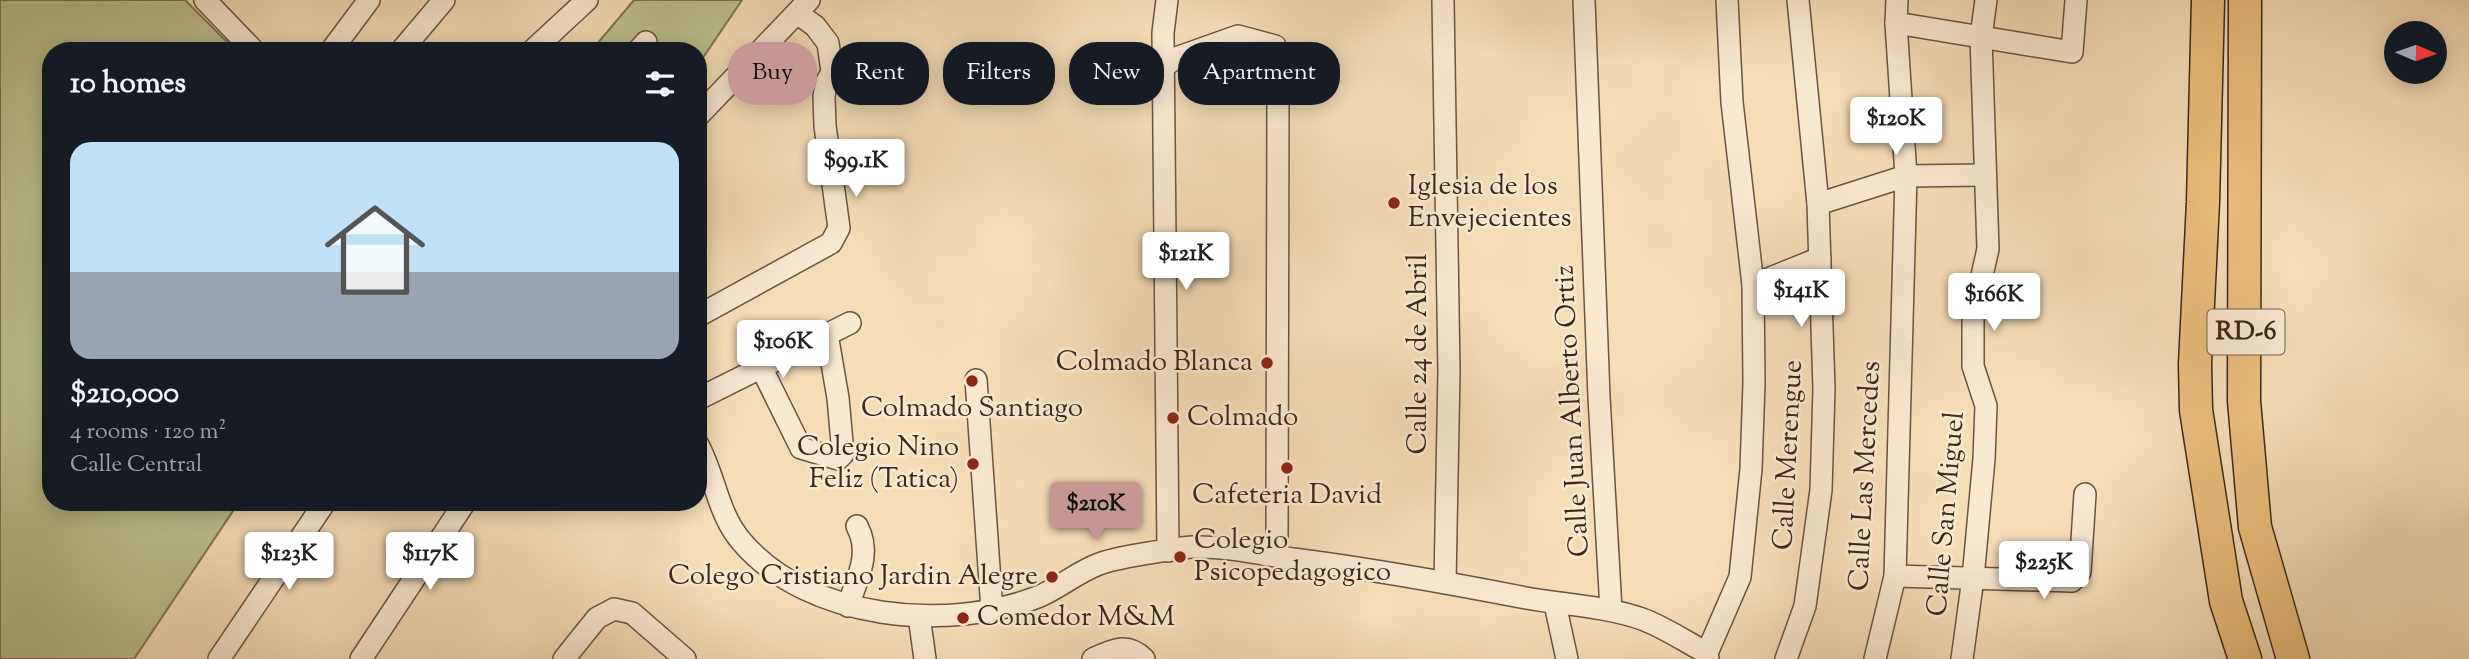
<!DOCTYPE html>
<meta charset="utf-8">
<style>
:root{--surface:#171b24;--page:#242831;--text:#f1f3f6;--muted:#9ea1a6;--line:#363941;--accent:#c59692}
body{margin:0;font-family:"Sorts Mill Goudy",serif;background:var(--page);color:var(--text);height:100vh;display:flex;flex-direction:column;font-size:26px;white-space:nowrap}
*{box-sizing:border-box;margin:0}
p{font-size:23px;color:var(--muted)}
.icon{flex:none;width:38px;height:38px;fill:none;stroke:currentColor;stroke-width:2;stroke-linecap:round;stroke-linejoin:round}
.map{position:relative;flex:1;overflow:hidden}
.details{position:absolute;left:42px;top:42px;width:665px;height:469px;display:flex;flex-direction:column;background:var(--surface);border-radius:28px;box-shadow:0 4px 18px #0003}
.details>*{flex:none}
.banner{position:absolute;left:728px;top:42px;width:665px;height:63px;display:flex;gap:14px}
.needle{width:46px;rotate:92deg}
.tools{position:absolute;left:2384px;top:21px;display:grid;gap:14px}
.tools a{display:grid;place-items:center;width:63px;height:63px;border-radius:50%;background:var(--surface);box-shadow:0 4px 18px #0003;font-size:35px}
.price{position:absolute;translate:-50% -60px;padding:0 16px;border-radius:7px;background:#fff;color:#222;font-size:23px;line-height:46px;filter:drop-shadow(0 2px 4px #0008)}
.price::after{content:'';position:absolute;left:50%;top:42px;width:21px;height:16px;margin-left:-10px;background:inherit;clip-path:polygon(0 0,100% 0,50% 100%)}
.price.active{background:var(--accent);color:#111}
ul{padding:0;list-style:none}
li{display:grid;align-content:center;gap:14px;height:371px;padding:0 28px}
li+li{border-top:2px solid var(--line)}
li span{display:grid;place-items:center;height:217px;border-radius:21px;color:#555}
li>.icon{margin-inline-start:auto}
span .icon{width:126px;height:126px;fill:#fffc;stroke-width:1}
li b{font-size:30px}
h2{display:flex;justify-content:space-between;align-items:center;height:84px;padding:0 28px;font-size:30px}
.tag{padding:0 24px;border-radius:28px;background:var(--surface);box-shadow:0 4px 18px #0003;font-size:24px;line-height:63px}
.tag.active{background:var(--accent);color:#111}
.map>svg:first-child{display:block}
</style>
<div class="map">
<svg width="2469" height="659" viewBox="0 0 2469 659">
<rect width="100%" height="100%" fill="#f6ddb8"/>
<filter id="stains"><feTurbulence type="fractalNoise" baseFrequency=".00286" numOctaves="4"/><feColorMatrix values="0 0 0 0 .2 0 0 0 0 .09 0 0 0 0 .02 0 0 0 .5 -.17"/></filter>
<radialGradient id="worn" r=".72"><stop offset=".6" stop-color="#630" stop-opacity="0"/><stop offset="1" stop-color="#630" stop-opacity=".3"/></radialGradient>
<!-- green -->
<g fill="#bbc18f" stroke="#7c7454" stroke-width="2">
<path d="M0,0h185l51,51h-185v451h188l-105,157h-134z"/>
<path d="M634,0h108l-44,65v-14h-107z"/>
</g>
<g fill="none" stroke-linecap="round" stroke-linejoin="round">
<defs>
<g id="minor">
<path d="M205,0l49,51"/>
<path d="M1167,0l-4,33 5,518"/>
<path d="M1443,0l6,371 -4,211"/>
<path d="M1584,0l15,397 12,213"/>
<path d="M1896,23l176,29 4,-52"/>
<path d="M331,51l38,-51"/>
<path d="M401,51l43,-51"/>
<path d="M532,51l55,-51"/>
<path d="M638,51l8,-9"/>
<path d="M1163,67l13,-9 62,-22 37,10 3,42 -1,451 -10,16"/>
<path d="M698,116l111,-116"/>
<path d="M1818,204l88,-28 79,-1"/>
<path d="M1753,285l67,-27"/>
<path d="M698,316l133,-73 8,-15 -14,-102 -1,-30 3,-15 5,-9 -4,-29 -13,-17 -18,-13"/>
<path d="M761,367l40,81 37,11 5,-5 -5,-56 -11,-64"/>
<path d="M976,380l16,231"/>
<path d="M698,399l152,-76"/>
<path d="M698,445c17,31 20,70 44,97 67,78 206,91 298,54 20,-9 38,-24 59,-32 14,-6 77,-16 94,-17 31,-1 69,7 100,12 79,10 156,24 233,39 39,7 79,8 116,21 22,8 44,23 65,34l1,6"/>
<path d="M1895,576l177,5 8,-9 5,-78"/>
<path d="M1555,604l12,55"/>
<path d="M848,606c9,-28 24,-52 9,-80"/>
<path d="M919,616l6,43"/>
<path d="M1707,653l33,-76 11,-108 3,-86 -1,-98 -21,-183 -5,-102"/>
<path d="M219,659l106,-157"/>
<path d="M361,659l104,-157"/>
<path d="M564,659l33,-41 17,-9 18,4 53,46"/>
<path d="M1093,659c19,-9 34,-17 51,0"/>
<path d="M1786,659l19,-53 16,-116 3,-101 -6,-185 -20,-204"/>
<path d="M1875,659l20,-83 11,-400 -10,-153 1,-23"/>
<path d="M1962,659l11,-81 11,-119 2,-53 -13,-40v-51l15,-66 -7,-212 5,-37"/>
</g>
<g id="highway">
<path d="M2208,0l-5,202 -8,162 1,46 30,191 19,58"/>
<path d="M2245,0l-1,401 11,126 38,132"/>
</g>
</defs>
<!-- minor casing -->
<use href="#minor" stroke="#6a5442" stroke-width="24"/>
<!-- highway casing -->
<use href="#highway" stroke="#3c271a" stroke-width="35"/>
<!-- minor -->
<use href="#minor" stroke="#f9e9d1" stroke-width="21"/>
<!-- highway -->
<use href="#highway" stroke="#ebbe7c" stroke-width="32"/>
</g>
<!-- markers -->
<g fill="#8f2418" stroke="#f9e9d1" stroke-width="2.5">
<circle cx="1394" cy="203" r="7"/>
<circle cx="1267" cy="363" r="7"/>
<circle cx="972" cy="381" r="7"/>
<circle cx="1173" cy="418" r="7"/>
<circle cx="973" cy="464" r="7"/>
<circle cx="1287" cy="468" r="7"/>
<circle cx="1180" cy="557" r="7"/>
<circle cx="1052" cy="577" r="7"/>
<circle cx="963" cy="618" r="7"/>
</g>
<g text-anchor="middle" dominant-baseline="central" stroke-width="5" stroke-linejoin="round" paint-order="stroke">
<!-- shield labels -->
<rect fill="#f9e9d1" stroke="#756151" stroke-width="2" x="2207.5" y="309.5" width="77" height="45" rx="5"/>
<g font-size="26" font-weight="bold" fill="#3c271a">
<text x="2246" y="332">RD-6</text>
</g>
<!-- poi labels -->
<g font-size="28" fill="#3c271a" stroke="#f9e9d1" text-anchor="start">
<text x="1408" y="187">Iglesia de los<tspan x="1408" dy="32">Envejecientes</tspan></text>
<text x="1253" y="363" text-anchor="end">Colmado Blanca</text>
<text x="972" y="409" text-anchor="middle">Colmado Santiago</text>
<text x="1187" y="418">Colmado</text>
<text x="959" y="448" text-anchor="end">Colegio Nino<tspan x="959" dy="32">Feliz (Tatica)</tspan></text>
<text x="1287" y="496" text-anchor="middle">Cafeteria David</text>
<text x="1194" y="541">Colegio<tspan x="1194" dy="32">Psicopedagogico</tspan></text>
<text x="1038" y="577" text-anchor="end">Colego Cristiano Jardin Alegre</text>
<text x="977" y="618">Comedor M&amp;M</text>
</g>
<!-- street labels -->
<g font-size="28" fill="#3c271a" stroke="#f9e9d1">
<text transform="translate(1419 354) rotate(-90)">Calle 24 de Abril</text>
<text transform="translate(1573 411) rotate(-93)">Calle Juan Alberto Ortiz</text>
<text transform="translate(1789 455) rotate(-87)">Calle Merengue</text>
<text transform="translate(1866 476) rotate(-87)">Calle Las Mercedes</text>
<text transform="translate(1947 514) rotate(-85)">Calle San Miguel</text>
</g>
</g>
<rect width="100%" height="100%" filter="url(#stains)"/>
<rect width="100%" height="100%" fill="url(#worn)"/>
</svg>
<div class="tools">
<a><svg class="needle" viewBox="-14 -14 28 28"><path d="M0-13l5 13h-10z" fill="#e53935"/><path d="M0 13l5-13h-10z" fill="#9ea1a6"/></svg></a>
</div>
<b class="price" style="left:1896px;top:157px">$120K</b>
<b class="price" style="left:856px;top:199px">$99.1K</b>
<b class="price" style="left:1186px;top:292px">$121K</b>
<b class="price" style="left:1801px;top:329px">$141K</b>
<b class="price" style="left:1994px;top:333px">$166K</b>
<b class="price" style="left:783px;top:380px">$106K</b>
<b class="price active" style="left:1096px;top:542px">$210K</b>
<b class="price" style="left:289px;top:592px">$123K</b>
<b class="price" style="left:430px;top:592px">$117K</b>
<b class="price" style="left:2044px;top:601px">$225K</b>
<div class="banner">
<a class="tag active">Buy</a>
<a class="tag">Rent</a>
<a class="tag">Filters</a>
<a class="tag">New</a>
<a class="tag">Apartment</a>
</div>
<section class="details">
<h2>10 homes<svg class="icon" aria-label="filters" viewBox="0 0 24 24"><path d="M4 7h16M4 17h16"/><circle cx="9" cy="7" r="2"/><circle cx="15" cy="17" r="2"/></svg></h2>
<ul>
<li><span style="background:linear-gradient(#bfe0f5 60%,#9aa5b1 0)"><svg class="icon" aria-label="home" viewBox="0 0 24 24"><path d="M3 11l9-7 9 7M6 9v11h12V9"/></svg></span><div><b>$210,000</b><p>4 rooms · 120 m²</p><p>Calle Central</p></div></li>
</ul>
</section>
</div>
